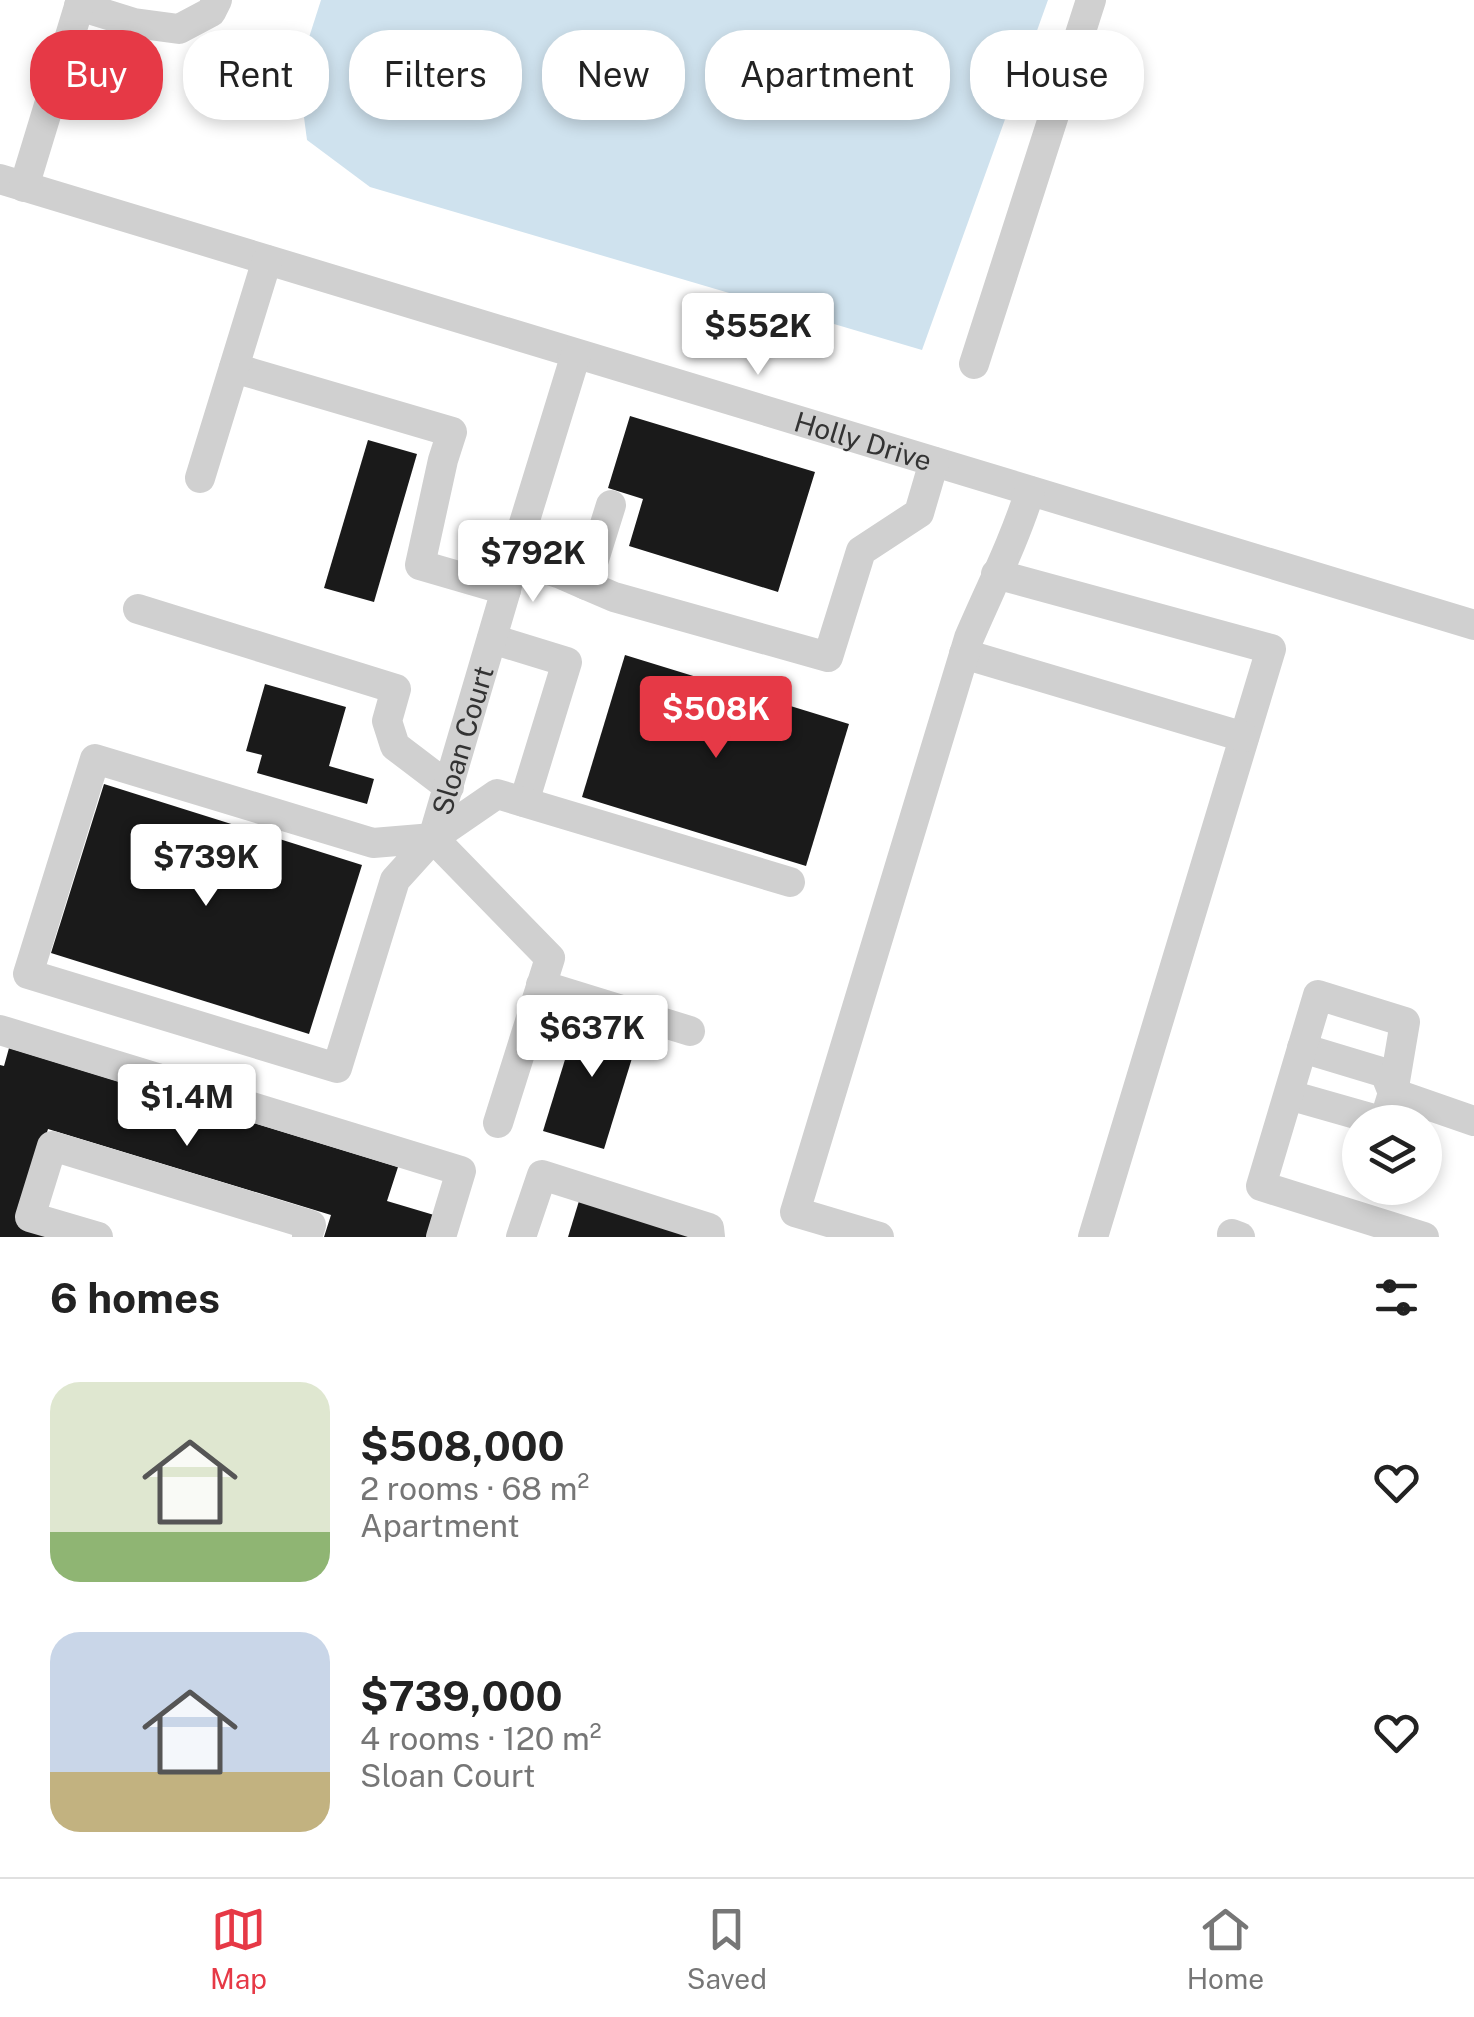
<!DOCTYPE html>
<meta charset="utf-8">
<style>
:root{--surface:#fff;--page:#f6f6f6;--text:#222;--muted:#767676;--line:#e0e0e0;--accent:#e63946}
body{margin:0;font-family:"Public Sans",sans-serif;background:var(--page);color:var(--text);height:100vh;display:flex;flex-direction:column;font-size:38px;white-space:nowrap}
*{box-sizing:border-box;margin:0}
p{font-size:32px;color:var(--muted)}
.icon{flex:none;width:55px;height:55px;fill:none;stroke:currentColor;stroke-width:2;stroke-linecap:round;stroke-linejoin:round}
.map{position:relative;height:1237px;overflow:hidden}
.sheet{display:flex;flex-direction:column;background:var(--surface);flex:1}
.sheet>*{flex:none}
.top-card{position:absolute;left:30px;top:30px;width:1415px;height:90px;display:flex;gap:20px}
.tools{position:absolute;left:1342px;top:1105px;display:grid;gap:20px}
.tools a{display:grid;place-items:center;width:100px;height:100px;border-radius:50%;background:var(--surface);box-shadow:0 5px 15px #0003;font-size:50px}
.price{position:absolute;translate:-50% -85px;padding:0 22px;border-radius:10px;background:#fff;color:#222;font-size:32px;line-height:65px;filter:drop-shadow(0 2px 5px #0008)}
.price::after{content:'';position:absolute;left:50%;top:60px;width:30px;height:22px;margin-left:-15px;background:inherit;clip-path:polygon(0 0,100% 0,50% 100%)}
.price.active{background:var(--accent);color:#fff}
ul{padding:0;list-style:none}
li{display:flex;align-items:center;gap:30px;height:250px;padding:0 50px}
li span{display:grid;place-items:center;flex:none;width:280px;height:200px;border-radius:30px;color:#555}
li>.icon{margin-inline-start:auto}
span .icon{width:120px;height:120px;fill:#fffc;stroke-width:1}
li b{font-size:42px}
h2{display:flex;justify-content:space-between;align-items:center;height:120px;padding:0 50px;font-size:42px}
.pill{padding:0 35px;border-radius:40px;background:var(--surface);box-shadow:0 5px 15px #0003;font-size:35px;line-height:90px}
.pill.active{background:var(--accent);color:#fff}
.tabs{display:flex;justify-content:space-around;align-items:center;height:140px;border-top:2px solid var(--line);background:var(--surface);font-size:28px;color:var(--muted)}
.tabs a{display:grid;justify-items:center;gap:5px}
.tabs .active{color:var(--accent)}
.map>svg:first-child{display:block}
</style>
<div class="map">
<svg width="1474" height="1237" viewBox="0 0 1474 1237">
<rect width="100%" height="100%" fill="#fff"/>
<!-- water -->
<path fill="#cfe2ee" d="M321,0h727l-126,350 -552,-163 -63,-47 -9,-68z"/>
<!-- building -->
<g fill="#1a1a1a">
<path d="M630,416l185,56 -37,120 -149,-46 14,-47 -35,-11z"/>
<path d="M368,440l49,14 -43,148 -50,-14z"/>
<path d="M625,655l224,69 -43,142 -224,-69z"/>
<path d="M265,684l81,23 -17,59 45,13 -7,25 -110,-31 5,-18 -16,-4z"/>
<path d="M104,784l258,81 -53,169 -258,-81z"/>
<path d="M580,1011l61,18 -37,120 -61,-18z"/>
<path d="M9,1048l389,119 -11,34 47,14 -6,22h-104l7,-22 -283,-86 -30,97 34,11h-52v-172l4,1z"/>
<path d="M579,1201l115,36h-126z"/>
</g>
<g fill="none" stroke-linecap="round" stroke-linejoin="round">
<!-- minor -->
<g stroke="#d0d0d0" stroke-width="30">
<path d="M79,6l55,17 45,6 32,-17 6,-12"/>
<path id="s1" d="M0,179l1474,446"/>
<path d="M24,187l57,-187"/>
<path d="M974,364l117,-364"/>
<path d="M234,368l218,64 -9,28 -23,105 86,25"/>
<path d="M200,478l67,-218"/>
<path d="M513,559l48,15 25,11 25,-80"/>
<path d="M996,574l275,75 -178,588"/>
<path d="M586,585l28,12 214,60 33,-106 58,-38 15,-51"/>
<path d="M138,609l258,80 -9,32 8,25 54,41"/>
<path d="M492,639l75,23 -43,140"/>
<path d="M964,654l280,83"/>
<path id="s2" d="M433,838l73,-248 7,-31 63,-205"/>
<path d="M541,985l149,46"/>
<path d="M0,1030l461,141 -20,66"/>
<path d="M1302,1048l83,25 8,20 -9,29"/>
<path d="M1289,1095l95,27"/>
<path d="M498,1123l52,-165 -117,-120 -60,5 -278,-84 -67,215 309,94 58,-188 38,-42 64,-44 293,88"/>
<path d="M1232,1234l8,3"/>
<path d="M98,1237l-68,-20 22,-71 259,79 -4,12"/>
<path d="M521,1237l21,-62 167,53 1,9"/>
<path d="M879,1237l-84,-25 174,-574c21,-49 45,-96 61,-147"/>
<path d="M1424,1237l-163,-51 57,-191 87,27 -12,71 81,28"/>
</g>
</g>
<g text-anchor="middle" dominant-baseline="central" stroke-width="10" stroke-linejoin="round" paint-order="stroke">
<!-- street labels -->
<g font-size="28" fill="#333" stroke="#fff">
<text stroke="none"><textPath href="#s1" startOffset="902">Holly Drive</textPath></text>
<text stroke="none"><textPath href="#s2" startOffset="102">Sloan Court</textPath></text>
</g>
</g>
</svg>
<div class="tools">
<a><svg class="icon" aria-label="layers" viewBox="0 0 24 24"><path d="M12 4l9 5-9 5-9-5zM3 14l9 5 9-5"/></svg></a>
</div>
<b class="price" style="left:758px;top:378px">$552K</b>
<b class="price" style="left:533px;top:605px">$792K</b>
<b class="price active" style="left:716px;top:761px">$508K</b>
<b class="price" style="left:206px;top:909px">$739K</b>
<b class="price" style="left:592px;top:1080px">$637K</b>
<b class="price" style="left:187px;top:1149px">$1.4M</b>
<div class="top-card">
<a class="pill active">Buy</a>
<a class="pill">Rent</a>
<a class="pill">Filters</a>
<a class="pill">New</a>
<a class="pill">Apartment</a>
<a class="pill">House</a>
</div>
</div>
<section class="sheet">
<h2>6 homes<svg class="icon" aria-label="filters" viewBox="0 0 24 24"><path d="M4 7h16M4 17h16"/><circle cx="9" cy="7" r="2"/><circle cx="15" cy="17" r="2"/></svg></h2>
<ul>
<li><span style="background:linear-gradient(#dfe7d0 75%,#8fb573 0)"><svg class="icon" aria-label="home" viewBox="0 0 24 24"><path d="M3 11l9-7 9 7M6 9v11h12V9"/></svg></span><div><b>$508,000</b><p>2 rooms · 68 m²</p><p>Apartment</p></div><svg class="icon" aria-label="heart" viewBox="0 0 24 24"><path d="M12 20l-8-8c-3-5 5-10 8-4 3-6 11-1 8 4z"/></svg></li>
<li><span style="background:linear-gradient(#c9d6e8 70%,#c2b280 0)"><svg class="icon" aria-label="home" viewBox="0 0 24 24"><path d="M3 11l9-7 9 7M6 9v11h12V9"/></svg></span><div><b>$739,000</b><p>4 rooms · 120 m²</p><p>Sloan Court</p></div><svg class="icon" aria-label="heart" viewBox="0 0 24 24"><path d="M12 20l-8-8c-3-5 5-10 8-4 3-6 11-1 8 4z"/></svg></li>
</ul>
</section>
<nav class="tabs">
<a class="active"><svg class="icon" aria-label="map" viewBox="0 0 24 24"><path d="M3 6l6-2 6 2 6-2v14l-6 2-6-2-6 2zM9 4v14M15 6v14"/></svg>Map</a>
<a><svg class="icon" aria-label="saved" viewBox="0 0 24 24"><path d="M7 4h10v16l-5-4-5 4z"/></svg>Saved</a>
<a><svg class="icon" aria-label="home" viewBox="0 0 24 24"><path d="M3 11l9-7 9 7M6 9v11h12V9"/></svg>Home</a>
</nav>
